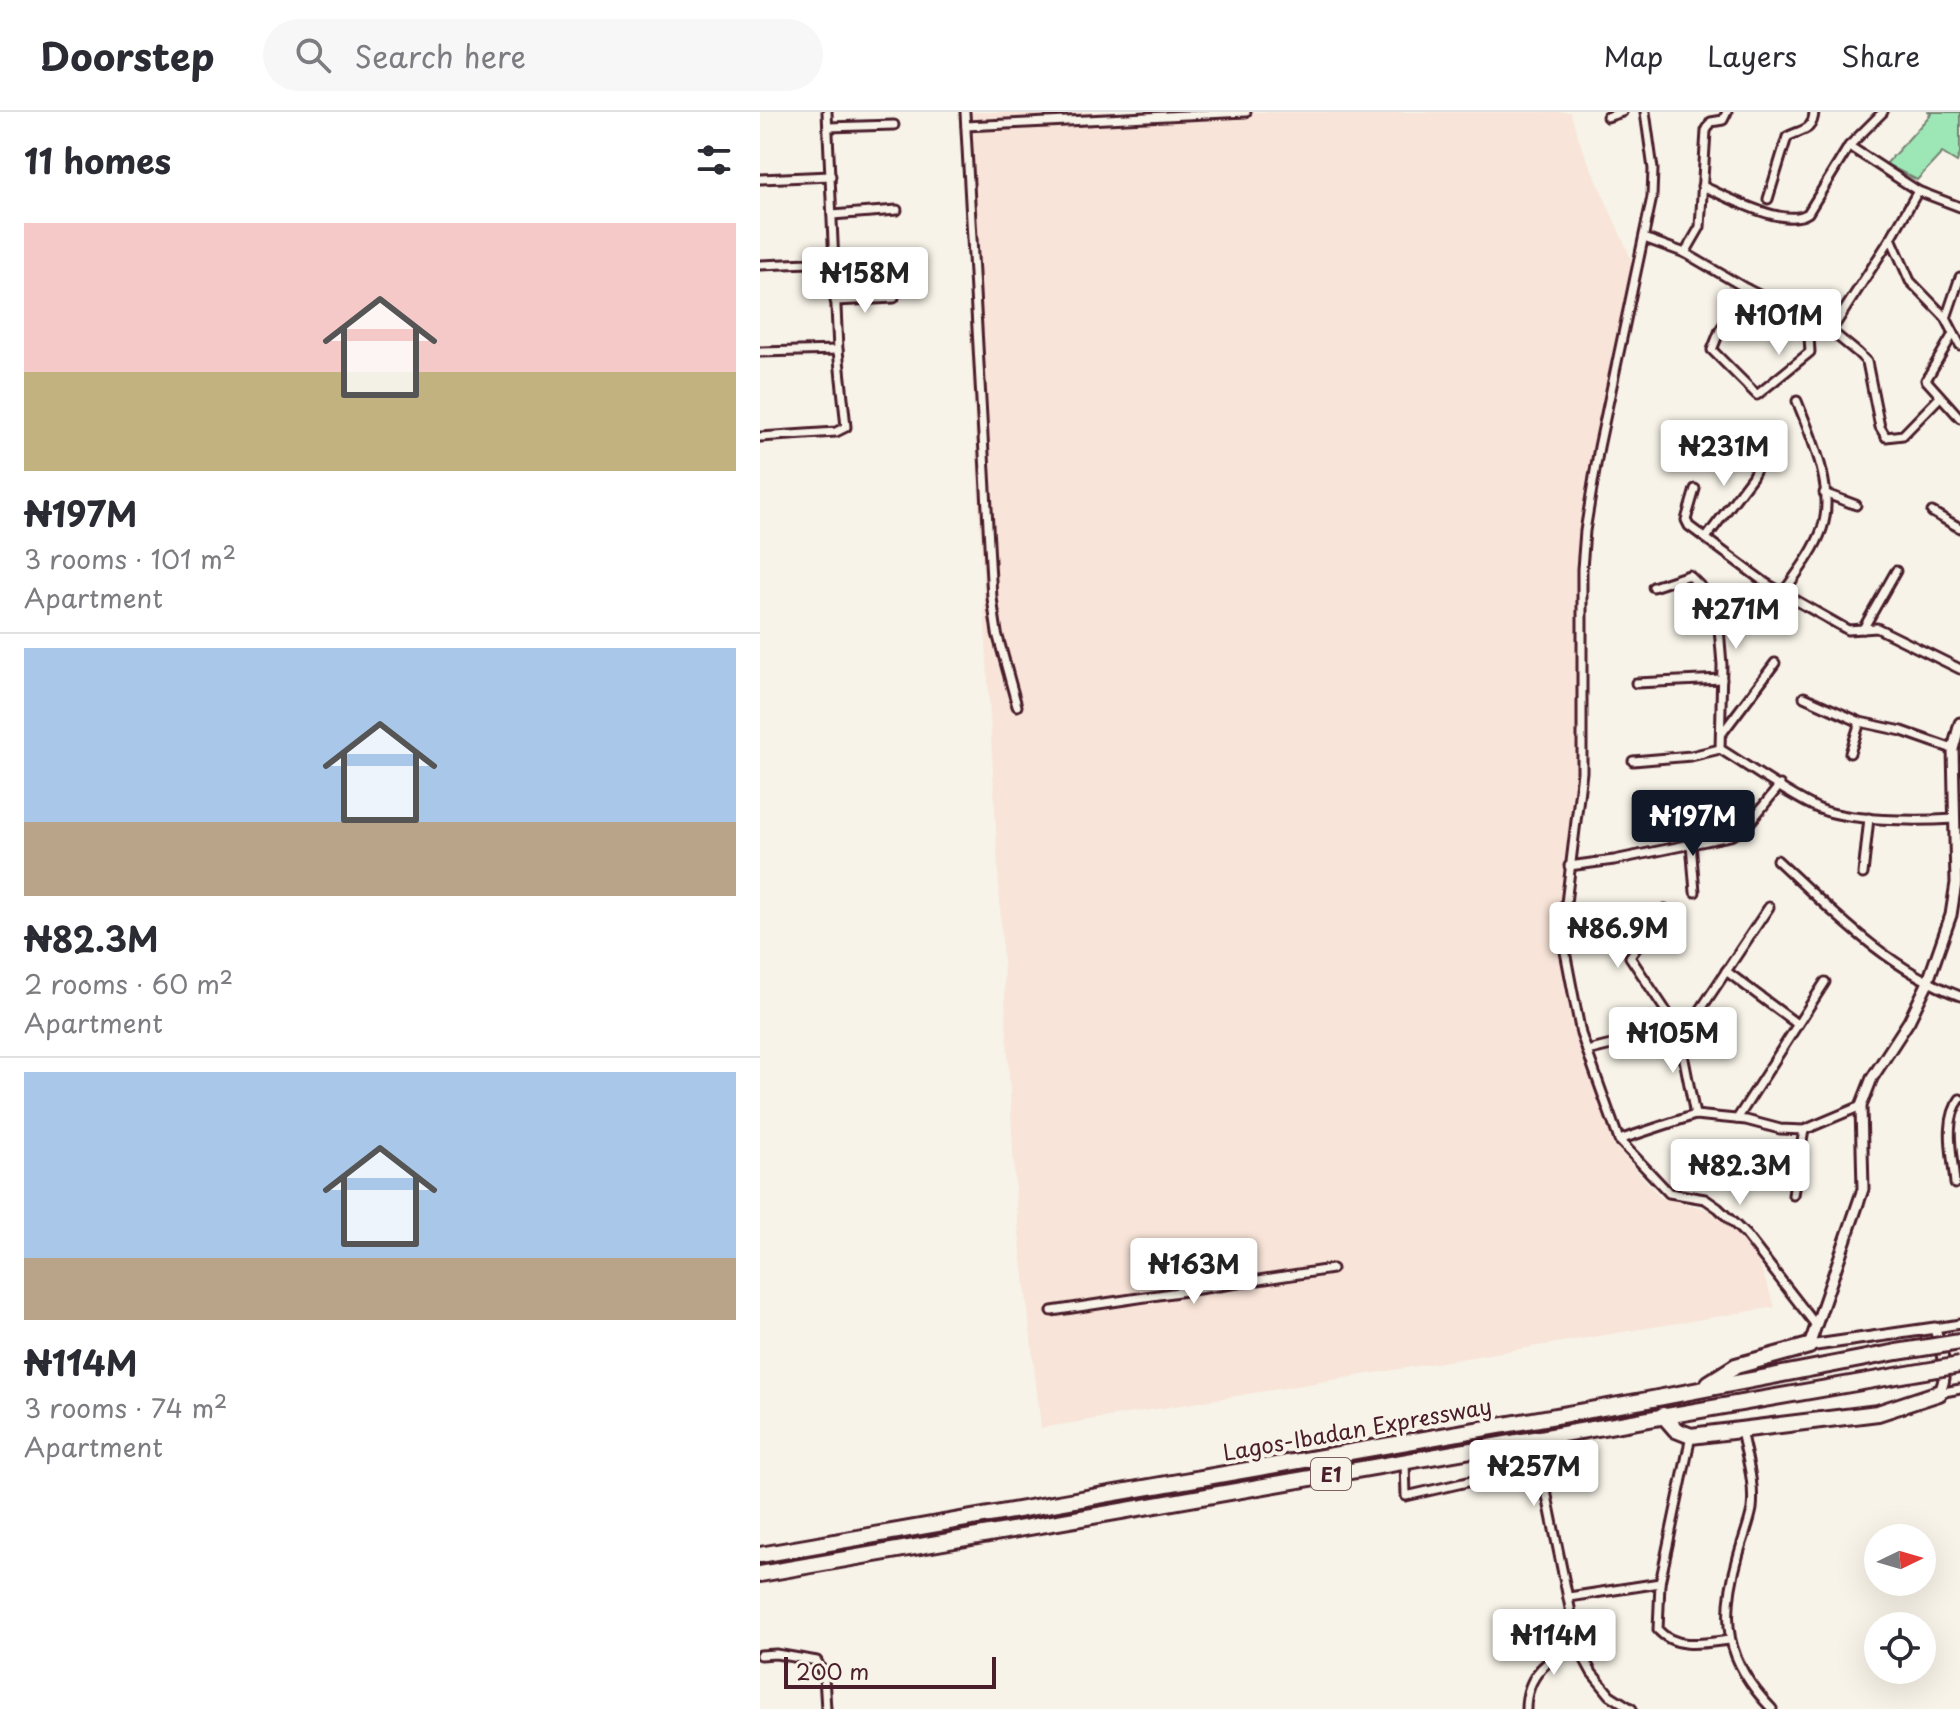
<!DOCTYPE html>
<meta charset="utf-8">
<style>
:root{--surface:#fff;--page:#f7f7f7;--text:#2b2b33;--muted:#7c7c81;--line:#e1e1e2;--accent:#111827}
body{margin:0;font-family:"Playpen Sans",sans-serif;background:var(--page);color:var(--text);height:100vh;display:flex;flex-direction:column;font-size:30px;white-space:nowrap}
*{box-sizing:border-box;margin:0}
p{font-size:26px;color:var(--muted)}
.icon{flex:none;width:44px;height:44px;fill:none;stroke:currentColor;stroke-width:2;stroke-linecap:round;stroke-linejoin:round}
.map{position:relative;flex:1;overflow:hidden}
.details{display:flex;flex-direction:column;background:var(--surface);width:760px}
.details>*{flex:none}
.needle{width:52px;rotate:85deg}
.tools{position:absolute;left:1104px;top:1412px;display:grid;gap:16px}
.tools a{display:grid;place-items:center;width:72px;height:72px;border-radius:50%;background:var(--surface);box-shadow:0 8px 32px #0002;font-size:40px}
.scale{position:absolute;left:24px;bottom:20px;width:212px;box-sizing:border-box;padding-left:8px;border:4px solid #4a1f2b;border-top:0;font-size:22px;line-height:28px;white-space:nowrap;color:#4a1f2b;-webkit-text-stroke:6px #f7f3e8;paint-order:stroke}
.price{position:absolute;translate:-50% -68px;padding:0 18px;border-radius:8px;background:#fff;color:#222;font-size:26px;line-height:52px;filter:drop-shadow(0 2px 4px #0008)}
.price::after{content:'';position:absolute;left:50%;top:48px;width:24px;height:18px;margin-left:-12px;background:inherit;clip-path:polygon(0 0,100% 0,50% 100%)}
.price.on{background:var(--accent);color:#fff}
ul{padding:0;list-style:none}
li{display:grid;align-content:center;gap:16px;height:424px;padding:0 24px}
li+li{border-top:2px solid var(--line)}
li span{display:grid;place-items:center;height:248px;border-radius:0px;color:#555}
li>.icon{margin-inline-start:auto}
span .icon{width:144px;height:144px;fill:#fffc;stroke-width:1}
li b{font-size:34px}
h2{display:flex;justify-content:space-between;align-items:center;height:96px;padding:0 24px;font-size:34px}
header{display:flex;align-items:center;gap:48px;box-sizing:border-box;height:112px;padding:0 40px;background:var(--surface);border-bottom:2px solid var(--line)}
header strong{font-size:38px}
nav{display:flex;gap:44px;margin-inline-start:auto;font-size:28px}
.search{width:560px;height:72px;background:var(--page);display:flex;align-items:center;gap:20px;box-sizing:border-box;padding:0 28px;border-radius:44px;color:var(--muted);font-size:30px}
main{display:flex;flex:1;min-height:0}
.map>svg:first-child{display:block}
</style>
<header>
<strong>Doorstep</strong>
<div class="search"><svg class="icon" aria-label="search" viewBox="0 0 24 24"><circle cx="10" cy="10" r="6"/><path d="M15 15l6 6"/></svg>Search here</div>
<nav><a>Map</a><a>Layers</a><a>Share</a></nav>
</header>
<main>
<section class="details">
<h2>11 homes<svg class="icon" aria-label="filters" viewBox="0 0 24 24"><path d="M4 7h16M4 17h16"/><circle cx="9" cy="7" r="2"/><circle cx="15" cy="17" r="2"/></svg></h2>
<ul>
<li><span style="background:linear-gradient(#f6c9c9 60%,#c2b280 0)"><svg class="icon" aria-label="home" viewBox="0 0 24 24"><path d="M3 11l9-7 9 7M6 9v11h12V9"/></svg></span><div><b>₦197M</b><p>3 rooms · 101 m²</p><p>Apartment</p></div></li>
<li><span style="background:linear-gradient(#a9c7e8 70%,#b9a48a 0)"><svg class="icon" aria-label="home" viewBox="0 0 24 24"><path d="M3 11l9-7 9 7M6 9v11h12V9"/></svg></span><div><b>₦82.3M</b><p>2 rooms · 60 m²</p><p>Apartment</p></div></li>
<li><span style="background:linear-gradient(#a9c7e8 75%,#b9a48a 0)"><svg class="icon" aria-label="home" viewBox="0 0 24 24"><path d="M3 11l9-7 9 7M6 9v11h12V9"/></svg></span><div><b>₦114M</b><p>3 rooms · 74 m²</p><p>Apartment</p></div></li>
</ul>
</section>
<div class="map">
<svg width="1200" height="1597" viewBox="0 0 1200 1597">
<rect width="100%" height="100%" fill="#f7f3e8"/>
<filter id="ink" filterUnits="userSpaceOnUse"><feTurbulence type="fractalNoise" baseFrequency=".0125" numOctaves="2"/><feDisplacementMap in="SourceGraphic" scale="16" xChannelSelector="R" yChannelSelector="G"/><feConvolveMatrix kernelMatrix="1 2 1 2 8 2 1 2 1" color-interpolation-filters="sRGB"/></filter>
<g filter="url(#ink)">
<!-- built -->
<path fill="#f8e4d8" d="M206,0h604l11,33 52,118 -24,112 -29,171v223l-3,36 -21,126 27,123 32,92 45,51 54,14 43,46 18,50 -734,121 -25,-223 -46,-863z"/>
<!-- green -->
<path fill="#9de6b6" stroke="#748270" stroke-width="2" d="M1169,0h31v41l-3,9 -15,-9 -25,27 -31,-16 45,-50z"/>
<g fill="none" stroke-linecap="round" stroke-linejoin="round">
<defs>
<g id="minor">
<path d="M205,0l27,486 5,35 20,73"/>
<path d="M885,0l8,57 -1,28 -53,250 -14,84 -3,38v203l-20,164 19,98 38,106 50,53 36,6 13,9 28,27 69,89"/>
<path d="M847,5l15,-5"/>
<path d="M206,14l280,-14"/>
<path d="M68,15l66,-2"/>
<path d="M1089,34l69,45 42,16"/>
<path d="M0,67l71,-3"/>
<path d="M942,74c24,10 83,43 106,27l41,-67 34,-34"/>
<path d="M1158,79l-27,47 19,43 36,37 14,27"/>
<path d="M1008,87l19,-62c14,-8 26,-5 27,-25"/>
<path d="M72,103l65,-5"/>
<path d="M884,126l41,15 62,36 84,42 27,22 9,9 13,65 6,10 17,-2 37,-38"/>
<path d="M925,141l15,-26 6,-96 5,-9 12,-2 4,-8"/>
<path d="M0,153l75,-3"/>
<path d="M987,177l-27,41 -8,20 45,45 53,-43 -2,-31"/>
<path d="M75,189l59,-3"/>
<path d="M1186,206l14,-41"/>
<path d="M1071,219l60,-93"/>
<path d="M1193,222l-27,46 34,38"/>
<path d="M0,240l78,-2"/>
<path d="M0,325l76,-5 10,-5 -8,-77 -11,-238"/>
<path d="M935,377l-9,31 3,6 78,58 81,46 29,-2 83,41"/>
<path d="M1064,381l32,12"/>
<path d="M1172,400l28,16"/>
<path d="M946,426l46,-61 13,-25"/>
<path d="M893,475l36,-12 28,28 5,62 -2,84"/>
<path d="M1023,481c14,-20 31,-41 39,-64 14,-40 -11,-92 -25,-128"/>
<path d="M1103,517l33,-58"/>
<path d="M876,571l86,-4"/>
<path d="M1044,585l56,25 42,9 51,18"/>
<path d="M963,620l52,-69"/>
<path d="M1090,641l10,-31"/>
<path d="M873,649l58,-5 29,-7c31,19 62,42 95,58 29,15 106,14 140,12"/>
<path d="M931,731l4,49"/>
<path d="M1017,748c56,52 111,109 183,136"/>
<path d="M809,754l45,-6 116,-24 14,-6 36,-45"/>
<path d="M1103,762l6,-56"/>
<path d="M905,797l-35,48 48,72 17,86"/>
<path d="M803,800l39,1"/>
<path d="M966,859l71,53"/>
<path d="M827,939l97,-24 11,-9 74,-111"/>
<path d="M977,1007l88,-137"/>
<path d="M859,1028l76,-25 51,5 34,9 24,1 57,-24"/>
<path d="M1195,1072c-2,-27 -12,-63 5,-85"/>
<path d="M1033,1083l11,-65"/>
<path d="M292,1199l280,-42"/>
<path d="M1175,1216l25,-4"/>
<path d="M1179,1281l21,-4"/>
<path d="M981,1318c5,27 14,51 11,79 -3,16 -10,32 -14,48 -18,64 -13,103 34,152"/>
<path d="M931,1324l-31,147 -2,47c18,20 47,13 71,10"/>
<path d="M645,1350l1,34 118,-27 13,2 7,10 34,166 14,26 18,22 22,14"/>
<path d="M809,1485l91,-14"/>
<path d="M0,1543l16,-1 41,7 7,15 2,33"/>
<path d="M766,1597c0,-33 23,-54 52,-62"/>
</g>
<path id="tertiary" d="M1179,1281c12,-20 1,-44 -4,-65l-126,18 54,-157 -2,-83 11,-28 37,-57 18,-37 24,-69 5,-32 -3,-134 7,-26"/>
<g id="motorway">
<path d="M949,1271l27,-17 73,-20"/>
<path d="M903,1303l13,15 15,6 187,-23 61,-20"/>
<path d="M0,1443l882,-154 255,-49"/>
<path d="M0,1462l1142,-199"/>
</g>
</defs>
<!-- minor casing -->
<use href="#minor" stroke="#4a1f2b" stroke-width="13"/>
<!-- tertiary casing -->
<use href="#tertiary" stroke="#4a1f2b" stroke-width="15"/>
<!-- motorway casing -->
<use href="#motorway" stroke="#4a1f2b" stroke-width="20"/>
<!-- minor -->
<use href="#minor" stroke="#f7f3e8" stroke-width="7"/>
<!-- tertiary -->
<use href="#tertiary" stroke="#f7f3e8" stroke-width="9"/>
<!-- motorway -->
<use href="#motorway" stroke="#f7f3e8" stroke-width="14"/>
<defs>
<g id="motorway-bridge">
<path d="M1137,1240l63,-10"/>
<path d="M1142,1263l58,-10"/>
</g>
</defs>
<!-- motorway-bridge casing -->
<use href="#motorway-bridge" stroke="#4a1f2b" stroke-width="20" stroke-linecap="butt"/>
<!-- motorway-bridge -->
<use href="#motorway-bridge" stroke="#f7f3e8" stroke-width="14"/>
</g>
</g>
<g text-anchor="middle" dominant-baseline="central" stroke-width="8" stroke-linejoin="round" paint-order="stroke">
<!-- shield labels -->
<rect fill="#f7f3e8" stroke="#7e5f64" stroke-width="2" x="551" y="1346" width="40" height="32" rx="6"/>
<g font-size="20" font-weight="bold" fill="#4a1f2b">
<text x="571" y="1362">E1</text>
</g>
<!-- street labels -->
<g font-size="22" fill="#4a1f2b" stroke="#f7f3e8">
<text transform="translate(597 1316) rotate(-10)">Lagos-Ibadan Expressway</text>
</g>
</g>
</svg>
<div class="tools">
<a><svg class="needle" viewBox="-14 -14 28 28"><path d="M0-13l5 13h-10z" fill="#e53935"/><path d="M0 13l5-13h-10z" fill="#7c7c81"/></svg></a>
<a><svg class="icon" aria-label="locate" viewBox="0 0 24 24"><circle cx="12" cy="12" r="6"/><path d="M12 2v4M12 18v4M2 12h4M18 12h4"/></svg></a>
</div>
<div class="scale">200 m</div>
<b class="price" style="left:105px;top:203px">₦158M</b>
<b class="price" style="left:1019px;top:245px">₦101M</b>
<b class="price" style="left:964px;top:376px">₦231M</b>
<b class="price" style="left:976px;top:539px">₦271M</b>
<b class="price on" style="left:933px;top:746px">₦197M</b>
<b class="price" style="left:858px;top:858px">₦86.9M</b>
<b class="price" style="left:913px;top:963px">₦105M</b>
<b class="price" style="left:980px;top:1095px">₦82.3M</b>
<b class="price" style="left:434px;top:1194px">₦163M</b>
<b class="price" style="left:774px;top:1396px">₦257M</b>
<b class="price" style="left:794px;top:1565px">₦114M</b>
</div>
</main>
